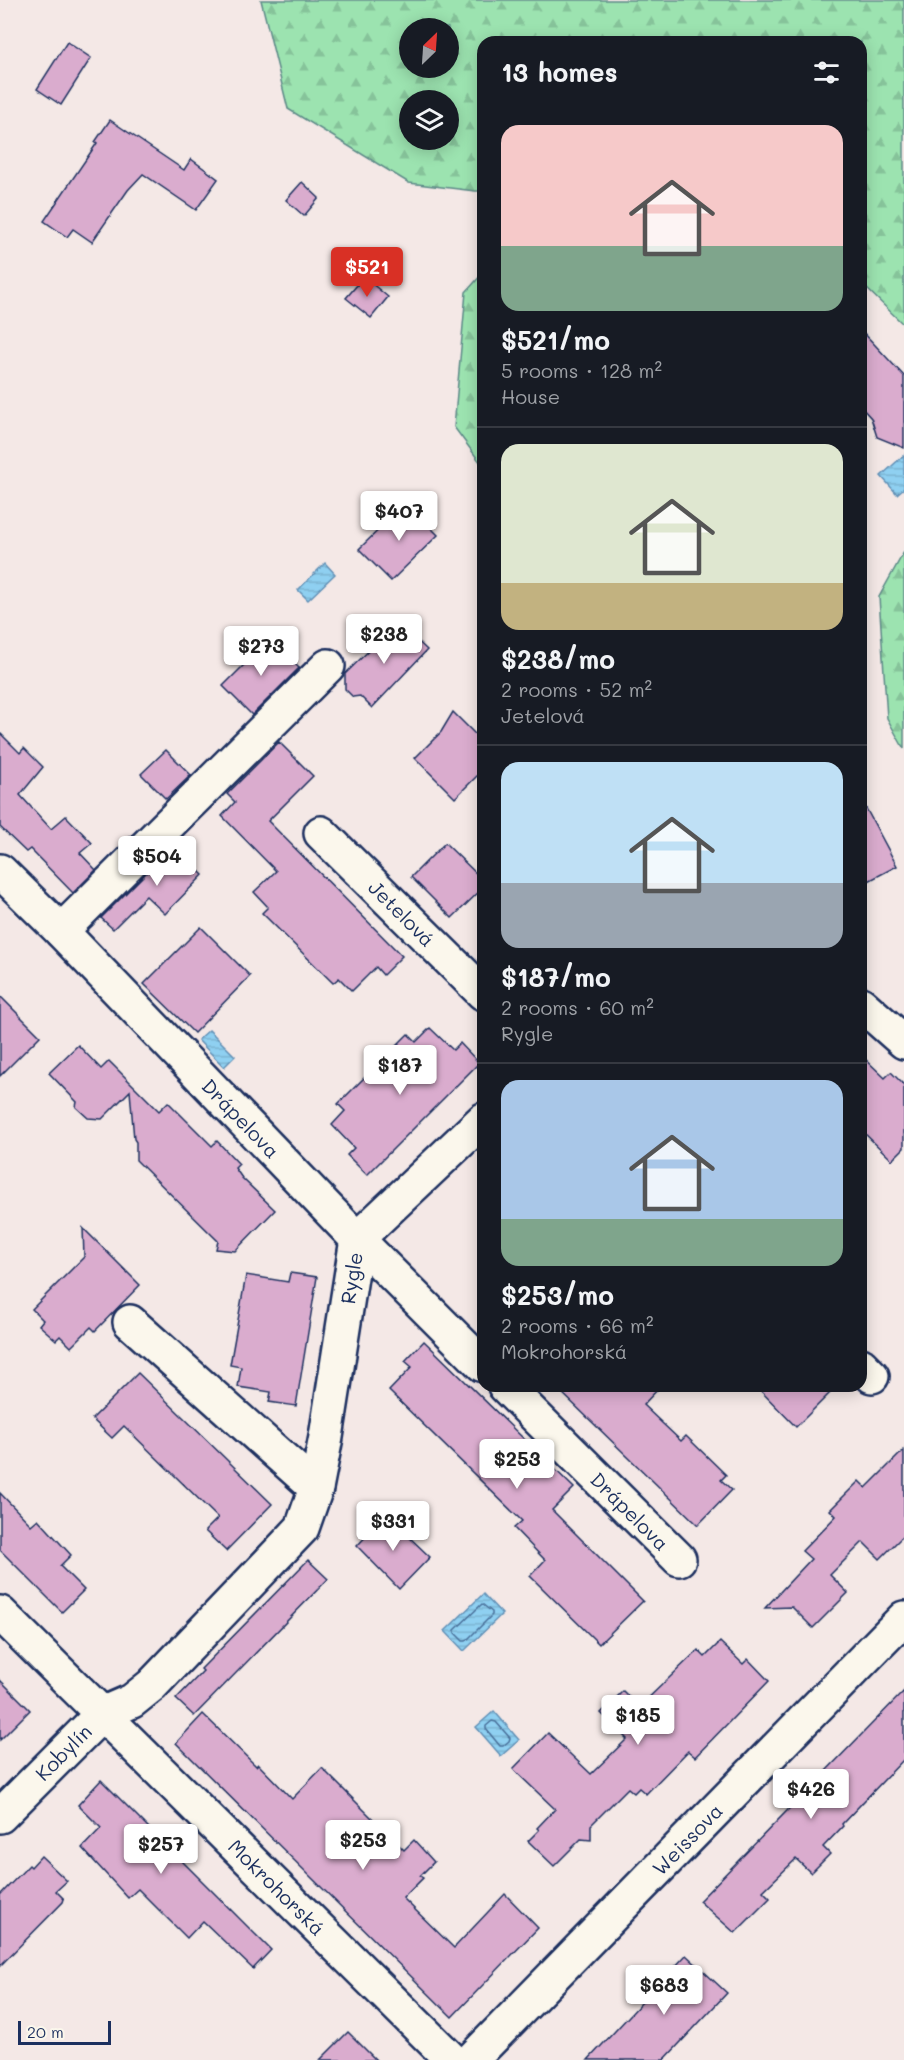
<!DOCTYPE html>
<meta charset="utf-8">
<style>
:root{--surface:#171b24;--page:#242831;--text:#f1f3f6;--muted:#9ea1a6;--line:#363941;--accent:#d93025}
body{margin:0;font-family:Mali,sans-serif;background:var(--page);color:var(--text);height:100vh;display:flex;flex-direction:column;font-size:22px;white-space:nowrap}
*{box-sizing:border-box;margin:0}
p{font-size:20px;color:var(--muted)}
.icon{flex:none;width:33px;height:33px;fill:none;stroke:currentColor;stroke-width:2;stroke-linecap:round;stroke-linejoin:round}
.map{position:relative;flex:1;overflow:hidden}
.details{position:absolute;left:477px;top:36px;width:390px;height:1356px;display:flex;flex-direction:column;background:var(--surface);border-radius:18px;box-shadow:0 3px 15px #0003}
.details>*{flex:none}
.needle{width:39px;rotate:25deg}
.fabs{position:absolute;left:399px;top:18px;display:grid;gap:12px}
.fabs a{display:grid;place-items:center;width:60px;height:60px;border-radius:50%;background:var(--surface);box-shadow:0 3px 15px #0003;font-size:30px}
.scale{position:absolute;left:18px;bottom:15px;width:93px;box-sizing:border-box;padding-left:6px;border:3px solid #1b2f5e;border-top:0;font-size:16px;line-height:21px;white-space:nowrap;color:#1b2f5e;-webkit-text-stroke:4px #fbf7ec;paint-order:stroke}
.price{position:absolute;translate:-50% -51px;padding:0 14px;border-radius:6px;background:#fff;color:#222;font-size:20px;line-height:39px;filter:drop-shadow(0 2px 3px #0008)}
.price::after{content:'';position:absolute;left:50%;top:36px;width:18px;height:14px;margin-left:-9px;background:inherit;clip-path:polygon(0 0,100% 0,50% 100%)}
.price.on{background:var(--accent);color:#fff}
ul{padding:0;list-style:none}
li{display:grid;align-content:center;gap:12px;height:318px;padding:0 24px}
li+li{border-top:2px solid var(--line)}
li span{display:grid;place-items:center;height:186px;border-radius:18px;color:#555}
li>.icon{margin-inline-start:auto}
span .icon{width:108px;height:108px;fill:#fffc;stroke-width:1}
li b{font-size:26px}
h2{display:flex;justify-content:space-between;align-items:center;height:72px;padding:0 24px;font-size:26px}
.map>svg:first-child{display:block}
</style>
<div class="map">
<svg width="904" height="2060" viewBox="0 0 904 2060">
<defs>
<pattern id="forest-firs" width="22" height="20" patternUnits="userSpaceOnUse" patternTransform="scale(1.5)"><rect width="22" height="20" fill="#9ce3b0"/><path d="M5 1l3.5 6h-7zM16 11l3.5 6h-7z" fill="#86c39a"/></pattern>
<pattern id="water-rules" width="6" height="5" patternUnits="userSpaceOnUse" patternTransform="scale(1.5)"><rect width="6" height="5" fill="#8fd0f1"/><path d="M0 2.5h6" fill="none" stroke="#7bb3d1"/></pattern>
</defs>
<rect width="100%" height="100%" fill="#f4e8e6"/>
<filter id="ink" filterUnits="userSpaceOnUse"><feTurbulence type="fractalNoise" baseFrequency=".0167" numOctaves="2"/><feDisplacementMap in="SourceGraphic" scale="12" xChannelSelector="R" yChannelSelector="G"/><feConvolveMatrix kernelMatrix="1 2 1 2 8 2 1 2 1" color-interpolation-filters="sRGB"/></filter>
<g filter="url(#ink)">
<!-- forest -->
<g fill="url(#forest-firs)" stroke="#5c8987" stroke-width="1.5" fill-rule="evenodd">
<path d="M261,0h643v325l-43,-42v-241h-378v149h-8l-66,-8 -121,-74zM410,28h38v40h-38zM410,100h38v40h-38z"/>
<path d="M483,273v193l-29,-39 12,-135z"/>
<path d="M904,552v197l-17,-31 -8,-121z"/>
</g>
<!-- water -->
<g fill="url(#water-rules)" stroke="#6190b6" stroke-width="1.5">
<path d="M904,455v33l-7,6 -16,-18z"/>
<path d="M325,563l10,11 -27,26 -10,-10z"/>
<path d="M209,1030l26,26 -11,11 -26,-27z"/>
<path d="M483,1594l19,20 -38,37 -19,-20z"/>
<path d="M494,1711l25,29 -18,16 -25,-29z"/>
</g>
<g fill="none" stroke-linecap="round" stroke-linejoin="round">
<!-- shore -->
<g stroke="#496f99" stroke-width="1.5">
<path d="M482,1604l10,8v3l-26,26h-3l-8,-8v-3z"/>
<path d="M492,1721l4,1 14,16 -1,3 -6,5h-3l-14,-17v-3z"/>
</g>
</g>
<!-- building -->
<g fill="#daacce" stroke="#1b2f5e" stroke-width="1.5">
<path d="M67,42l24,16 -30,47 -24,-16z"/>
<path d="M110,120l74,50 7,-11 27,20 -22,31 -53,-36 -15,16 -36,52 -19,-13 -6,8 -23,-16 53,-78 -2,-1z"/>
<path d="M302,182l17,16 -15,18 -18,-16z"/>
<path d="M364,277l24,20 -17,21 -25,-20z"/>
<path d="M861,330l43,46v72l-27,-11 -6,-19 -10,-11z"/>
<path d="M406,503l32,32 -47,46 -32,-32z"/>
<path d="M398,622l29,28 -55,58 -12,-12 -7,1 -8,-8v-15z"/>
<path d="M270,639l29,29 -47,47 -29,-29z"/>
<path d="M453,712l30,30v28l-28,28 -40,-40 26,-26z"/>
<path d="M0,733l20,20 4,-5 19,19 -23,28 31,34 15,-13 26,27 -12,10 16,17 -23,23 -43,-44 -4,3 -26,-25z"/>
<path d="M279,742l34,34 -45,45 134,135 -19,19 -7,-8 -24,24 -13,-13 -6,5 -71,-70 6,-6 -14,-15 22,-21 -54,-55 13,-14 -8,-8z"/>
<path d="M166,750l25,25 -25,24 -25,-25z"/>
<path d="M861,799l36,67 -36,19z"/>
<path d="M445,843l38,37v8l-31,30 -41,-41z"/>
<path d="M173,846l30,29 -38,39 -19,-18 -33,33 -12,-11z"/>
<path d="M201,927l49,49 -56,57 -50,-49z"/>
<path d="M0,996l40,40 -40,40z"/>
<path d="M430,1028l23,22 7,-7 19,20 -112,112 -20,-20 7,-7 -22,-23 13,-14 -7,-7 70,-70 8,8z"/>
<path d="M78,1045l23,24 8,-8 50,50 9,-9 44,44 5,-5 22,23 -4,4 7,10 33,32 -40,41 -19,-2 2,-8 -82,-81v-18l-2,-3 -4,-48 -28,28 -14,-1 -12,-11 1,-5 -28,-29z"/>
<path d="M861,1055l24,23 6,-6 13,13v63l-12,12 -31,-30z"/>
<path d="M83,1228l57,57 -45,46 -4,-4 -20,20 -11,-11 -4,4 -17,-15 4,-5 -11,-11 52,-52z"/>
<path d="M290,1273l27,4 -21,129 -27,-4 2,-10 -33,-5 3,-20 -11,-2 16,-90 42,7z"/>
<path d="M424,1341l150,147 -22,22 91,91 -44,43 -69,-68 15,-16 -31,-32 8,-7 -133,-130 23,-24 -7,-6z"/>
<path d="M138,1373l134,131 -46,47 -21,-20 13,-13 -94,-92 -12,12 -20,-19z"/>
<path d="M555,1386h106l-18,19 38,36 5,-5 40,39 -5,5 11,10 -34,35z"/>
<path d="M756,1386h81l-41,41z"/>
<path d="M904,1450v85l-24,24 -17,-17 -33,33 18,18 -35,35 -21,-21 -27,1 46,-49 -9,-8 34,-35 -6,-6 29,-29 7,7z"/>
<path d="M0,1493l31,32 7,-6 33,36 -11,11 24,24 -22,22 -62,-62z"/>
<path d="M386,1515l44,42 -31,32 -42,-43z"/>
<path d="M308,1560l20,19 -134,137 -18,-17 27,-28 -2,-2z"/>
<path d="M720,1642l23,22 5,-5 21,22 -74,76 -7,-6 -42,43 -7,-6 -5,5 -6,-5 -37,37v15l-10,-1 -27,27 -26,-25 11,-11 -2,-2 18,-19 -42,-40 35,-36 43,41 36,-35 -26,-26 22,-22 16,16 59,-57 7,7z"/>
<path d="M0,1680l30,30 -30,30z"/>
<path d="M904,1691v68l-62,65 1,2 -20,21 7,7 -19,19 -15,-14 -33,32 7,7 -35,35 -36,-32z"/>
<path d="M203,1714l53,52 2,-2 34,35 30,-31 82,82 10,-10 20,22 -14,14 3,2 -20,20 51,50 51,-54 33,34 -86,89 -276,-274z"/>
<path d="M101,1780l170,170 -18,19 -50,-48 -16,17 -49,-49 -10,9 -46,-50 19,-20 -23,-23z"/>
<path d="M41,1856l26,25 -11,10 8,8 -1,3 -63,64v-71l29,-30 2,2z"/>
<path d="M686,1955l41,38 -63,67h-76z"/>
<path d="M348,2032l28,28h-56z"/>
</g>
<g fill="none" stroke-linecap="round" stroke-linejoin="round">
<defs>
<g id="minor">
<path d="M321,833l162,160"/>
<path d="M0,871l61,60 296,308 126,126"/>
<path d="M61,931l267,-265"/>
<path d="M861,1004l43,38"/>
<path d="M130,1322l186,166"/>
<path d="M861,1365l11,11"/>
<path d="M505,1386l174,173"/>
<path d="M0,1613l452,447"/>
<path d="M0,1816l102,-102 30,-13 20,-16 150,-157 14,-40 10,-51 31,-198 126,-119"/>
<path d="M471,2060l433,-442"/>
</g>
</defs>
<!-- minor casing -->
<use href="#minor" stroke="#1b2f5e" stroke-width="38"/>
<!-- minor -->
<use href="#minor" stroke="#fbf7ec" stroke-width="33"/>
</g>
</g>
<g text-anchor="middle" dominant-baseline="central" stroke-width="6" stroke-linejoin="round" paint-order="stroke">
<!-- street labels -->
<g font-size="20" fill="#1b2f5e" stroke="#fbf7ec">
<text transform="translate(402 913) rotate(45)">Jetelová</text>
<text transform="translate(241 1118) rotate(46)">Drápelova</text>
<text transform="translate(351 1278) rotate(-81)">Rygle</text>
<text transform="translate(630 1511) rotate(45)">Drápelova</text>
<text transform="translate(63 1752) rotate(-45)">Kobylín</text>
<text transform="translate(687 1839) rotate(-46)">Weissova</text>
<text transform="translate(277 1887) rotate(45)">Mokrohorská</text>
</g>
</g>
</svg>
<div class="fabs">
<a><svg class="needle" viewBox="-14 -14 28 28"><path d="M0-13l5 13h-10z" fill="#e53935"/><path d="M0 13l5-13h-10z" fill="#9ea1a6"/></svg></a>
<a><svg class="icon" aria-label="layers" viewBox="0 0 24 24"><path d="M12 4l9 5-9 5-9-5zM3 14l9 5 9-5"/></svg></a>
</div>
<div class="scale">20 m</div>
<b class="price on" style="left:367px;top:298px">$521</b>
<b class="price" style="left:399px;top:542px">$407</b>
<b class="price" style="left:384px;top:665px">$238</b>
<b class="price" style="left:261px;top:677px">$273</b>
<b class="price" style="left:157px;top:887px">$504</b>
<b class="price" style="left:400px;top:1096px">$187</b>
<b class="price" style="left:517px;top:1490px">$253</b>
<b class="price" style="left:393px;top:1552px">$331</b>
<b class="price" style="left:638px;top:1746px">$185</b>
<b class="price" style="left:811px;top:1820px">$426</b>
<b class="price" style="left:363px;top:1871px">$253</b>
<b class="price" style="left:161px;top:1875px">$257</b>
<b class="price" style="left:664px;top:2016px">$683</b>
<section class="details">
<h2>13 homes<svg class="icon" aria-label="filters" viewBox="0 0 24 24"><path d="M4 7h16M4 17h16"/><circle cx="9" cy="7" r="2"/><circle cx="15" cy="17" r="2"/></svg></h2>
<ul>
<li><span style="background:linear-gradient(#f6c9c9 65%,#7fa58c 0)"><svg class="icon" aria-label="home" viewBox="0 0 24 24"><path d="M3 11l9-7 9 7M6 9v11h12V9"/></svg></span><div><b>$521/mo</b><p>5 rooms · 128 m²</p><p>House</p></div></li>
<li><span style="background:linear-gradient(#dfe7d0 75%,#c2b280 0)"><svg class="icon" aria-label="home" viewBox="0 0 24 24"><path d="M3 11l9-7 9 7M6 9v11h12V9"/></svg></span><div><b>$238/mo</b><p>2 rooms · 52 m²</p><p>Jetelová</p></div></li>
<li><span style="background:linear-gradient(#bfe0f5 65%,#9aa5b1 0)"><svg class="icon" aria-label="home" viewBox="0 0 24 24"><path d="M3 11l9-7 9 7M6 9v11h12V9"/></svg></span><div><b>$187/mo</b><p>2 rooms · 60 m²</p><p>Rygle</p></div></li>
<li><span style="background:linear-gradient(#a9c7e8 75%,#7fa58c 0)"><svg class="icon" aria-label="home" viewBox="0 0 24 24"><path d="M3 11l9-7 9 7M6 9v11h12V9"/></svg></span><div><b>$253/mo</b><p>2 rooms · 66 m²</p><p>Mokrohorská</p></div></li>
</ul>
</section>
</div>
